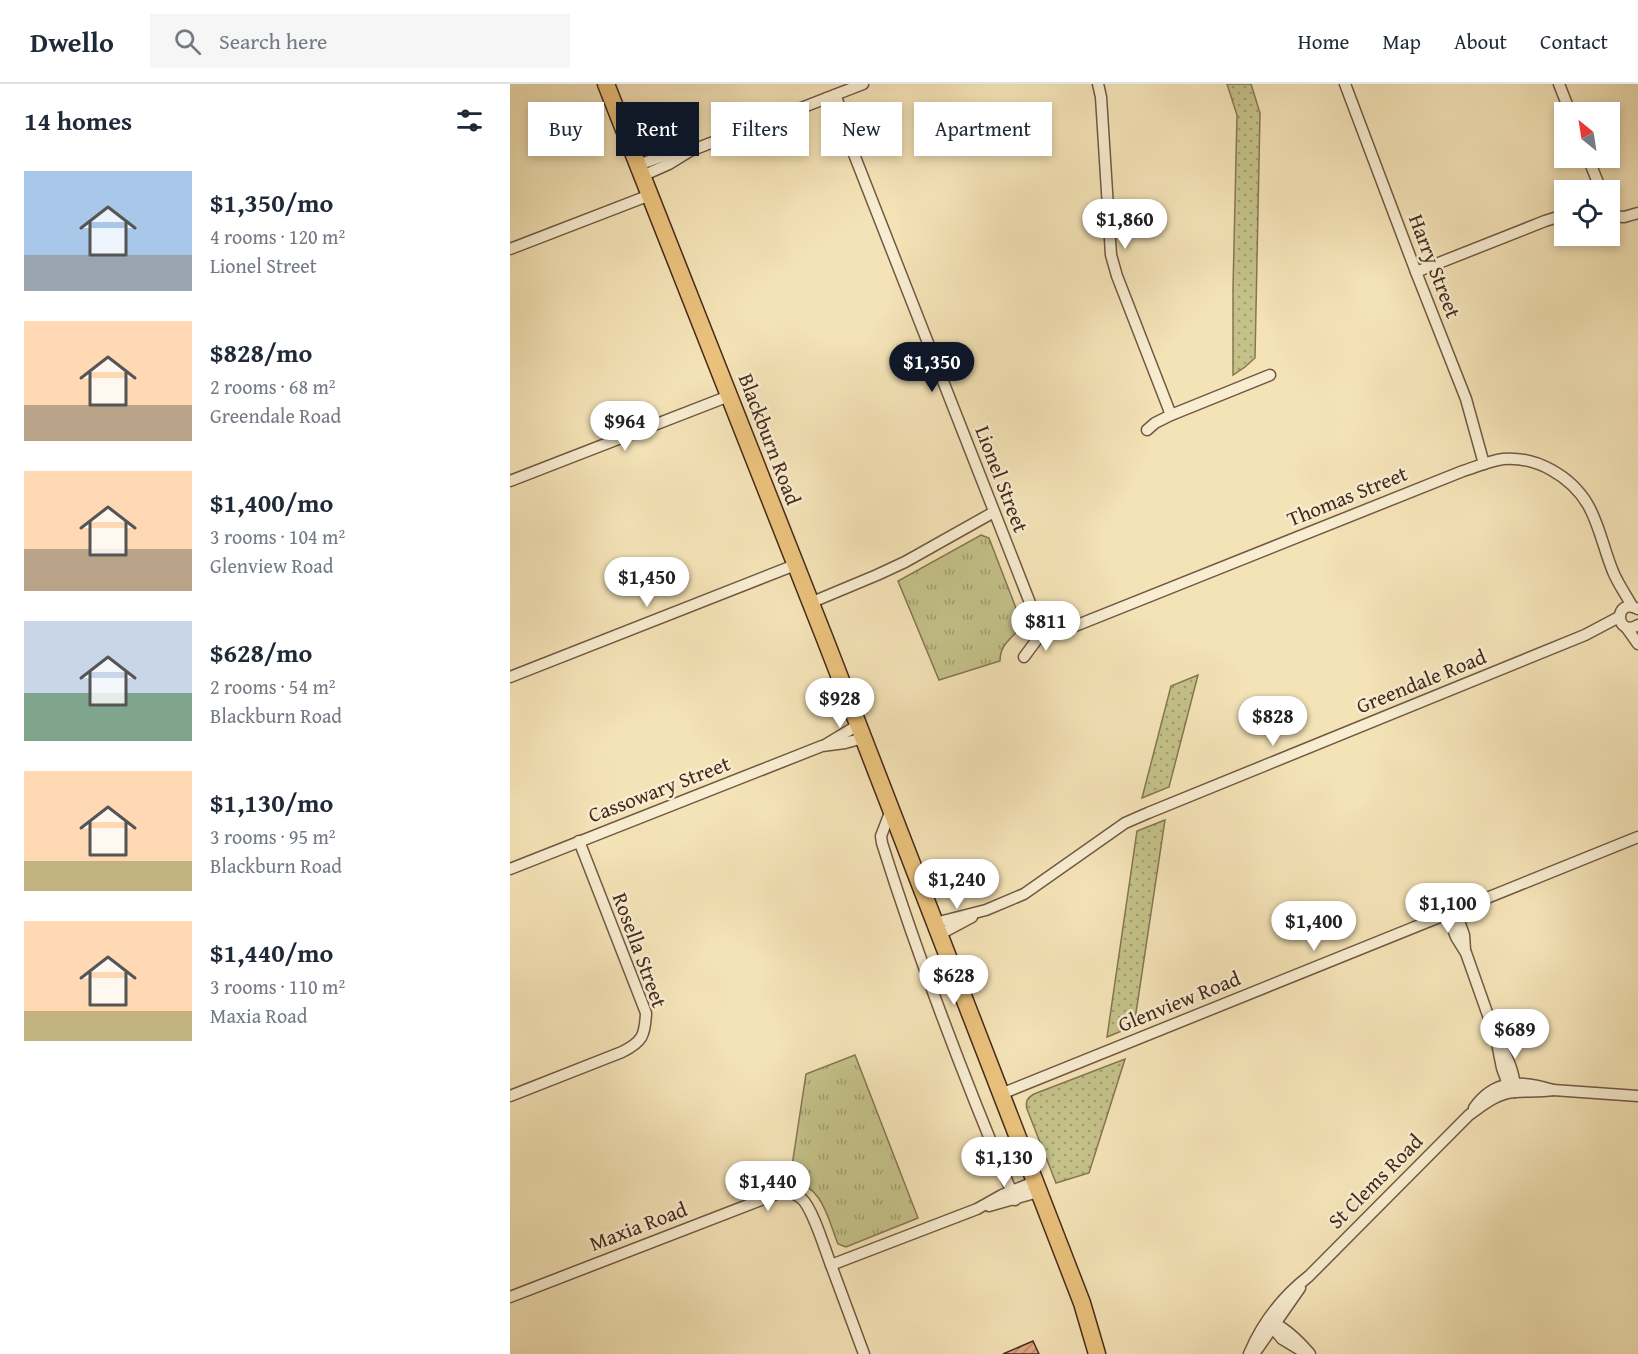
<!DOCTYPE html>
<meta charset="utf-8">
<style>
:root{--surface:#fff;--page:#f6f6f7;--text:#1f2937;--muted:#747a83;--line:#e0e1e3;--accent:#111827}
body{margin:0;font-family:"Gentium Book Plus",serif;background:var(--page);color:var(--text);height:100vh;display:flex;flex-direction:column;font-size:22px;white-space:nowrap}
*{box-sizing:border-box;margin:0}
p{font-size:20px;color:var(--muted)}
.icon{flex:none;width:33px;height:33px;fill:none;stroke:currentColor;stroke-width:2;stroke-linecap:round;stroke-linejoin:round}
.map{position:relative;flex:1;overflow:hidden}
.details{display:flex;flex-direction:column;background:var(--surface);width:510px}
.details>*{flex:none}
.banner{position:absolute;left:18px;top:18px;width:570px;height:54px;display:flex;gap:12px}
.needle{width:39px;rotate:330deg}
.controls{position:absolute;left:1044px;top:18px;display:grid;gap:12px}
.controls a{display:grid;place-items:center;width:66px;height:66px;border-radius:0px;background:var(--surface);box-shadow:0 3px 9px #0003;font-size:30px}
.price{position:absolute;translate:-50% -51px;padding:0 14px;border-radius:21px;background:#fff;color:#222;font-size:20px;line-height:39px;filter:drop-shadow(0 2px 3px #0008)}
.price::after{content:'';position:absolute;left:50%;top:36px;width:18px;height:14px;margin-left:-9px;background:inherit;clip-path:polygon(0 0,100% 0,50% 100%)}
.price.selected{background:var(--accent);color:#fff}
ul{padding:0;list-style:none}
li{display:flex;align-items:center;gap:18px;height:150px;padding:0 24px}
li span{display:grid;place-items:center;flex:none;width:168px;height:120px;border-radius:0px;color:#555}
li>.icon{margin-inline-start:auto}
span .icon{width:72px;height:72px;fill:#fffc;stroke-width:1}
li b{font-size:26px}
h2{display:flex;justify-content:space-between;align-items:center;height:72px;padding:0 24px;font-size:26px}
.pill{padding:0 21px;border-radius:0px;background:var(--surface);box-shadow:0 3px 9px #0003;font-size:21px;line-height:54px}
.pill.selected{background:var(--accent);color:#fff}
header{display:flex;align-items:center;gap:36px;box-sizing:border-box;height:84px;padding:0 30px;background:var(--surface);border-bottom:2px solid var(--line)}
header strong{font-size:28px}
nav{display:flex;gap:33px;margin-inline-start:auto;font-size:21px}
.search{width:420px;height:54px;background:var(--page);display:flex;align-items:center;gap:15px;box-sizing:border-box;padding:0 21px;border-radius:0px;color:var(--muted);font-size:22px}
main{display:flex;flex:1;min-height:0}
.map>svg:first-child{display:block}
</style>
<header>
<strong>Dwello</strong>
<div class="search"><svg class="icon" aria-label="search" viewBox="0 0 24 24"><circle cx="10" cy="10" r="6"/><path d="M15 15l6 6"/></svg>Search here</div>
<nav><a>Home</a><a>Map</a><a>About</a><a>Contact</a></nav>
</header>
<main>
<section class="details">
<h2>14 homes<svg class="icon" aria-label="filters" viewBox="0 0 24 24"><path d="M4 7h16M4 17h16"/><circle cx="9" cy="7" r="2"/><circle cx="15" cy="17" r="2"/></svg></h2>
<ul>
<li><span style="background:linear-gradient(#a9c7e8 70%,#9aa5b1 0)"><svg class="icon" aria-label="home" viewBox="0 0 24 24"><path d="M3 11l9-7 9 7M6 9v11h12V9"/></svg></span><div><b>$1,350/mo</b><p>4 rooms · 120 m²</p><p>Lionel Street</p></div></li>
<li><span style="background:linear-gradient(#ffd9b3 70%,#b9a48a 0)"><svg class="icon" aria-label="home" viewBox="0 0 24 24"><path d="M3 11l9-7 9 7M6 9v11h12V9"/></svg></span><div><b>$828/mo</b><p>2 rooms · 68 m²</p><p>Greendale Road</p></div></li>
<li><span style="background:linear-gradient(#ffd9b3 65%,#b9a48a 0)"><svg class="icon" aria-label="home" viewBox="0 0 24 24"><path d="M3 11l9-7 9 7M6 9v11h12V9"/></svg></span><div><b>$1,400/mo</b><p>3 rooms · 104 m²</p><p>Glenview Road</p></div></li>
<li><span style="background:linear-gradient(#c9d6e8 60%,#7fa58c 0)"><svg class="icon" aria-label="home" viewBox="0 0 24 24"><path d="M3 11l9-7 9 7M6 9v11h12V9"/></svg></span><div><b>$628/mo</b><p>2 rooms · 54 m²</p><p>Blackburn Road</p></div></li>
<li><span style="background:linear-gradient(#ffd9b3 75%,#c2b280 0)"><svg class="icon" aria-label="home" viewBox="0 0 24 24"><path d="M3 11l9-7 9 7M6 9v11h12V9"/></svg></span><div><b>$1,130/mo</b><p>3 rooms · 95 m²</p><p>Blackburn Road</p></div></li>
<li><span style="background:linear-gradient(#ffd9b3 75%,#c2b280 0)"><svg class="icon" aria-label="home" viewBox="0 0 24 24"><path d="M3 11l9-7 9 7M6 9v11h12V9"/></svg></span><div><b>$1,440/mo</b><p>3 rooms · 110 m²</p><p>Maxia Road</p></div></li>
</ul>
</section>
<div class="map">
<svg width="1128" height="1270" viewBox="0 0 1128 1270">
<defs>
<pattern id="grass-dots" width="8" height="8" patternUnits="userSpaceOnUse" patternTransform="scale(1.5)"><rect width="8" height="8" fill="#c4c189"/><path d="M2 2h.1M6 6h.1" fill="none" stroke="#a19d6f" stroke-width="1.8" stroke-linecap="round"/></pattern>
<pattern id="park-tufts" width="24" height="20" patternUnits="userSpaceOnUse" patternTransform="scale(1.5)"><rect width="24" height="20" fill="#c4c189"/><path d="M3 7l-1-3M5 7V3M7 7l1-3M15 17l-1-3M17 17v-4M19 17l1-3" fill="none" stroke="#a19d6f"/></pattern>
<pattern id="building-hatch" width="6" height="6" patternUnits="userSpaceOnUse" patternTransform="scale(1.5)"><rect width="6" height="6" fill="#e3a883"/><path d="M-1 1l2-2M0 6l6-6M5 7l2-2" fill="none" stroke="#ba896b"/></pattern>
</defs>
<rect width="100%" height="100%" fill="#f4e3b7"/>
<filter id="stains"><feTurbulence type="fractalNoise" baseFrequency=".00333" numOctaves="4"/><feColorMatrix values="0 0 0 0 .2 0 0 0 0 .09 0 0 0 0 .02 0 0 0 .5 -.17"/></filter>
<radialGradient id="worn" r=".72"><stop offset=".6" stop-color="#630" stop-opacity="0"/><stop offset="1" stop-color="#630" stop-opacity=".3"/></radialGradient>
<!-- grass -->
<g fill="url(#grass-dots)" stroke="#867553" stroke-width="1.5">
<path d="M717,0h24l9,29 -5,245 -10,9 -12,8v-87l4,-173z"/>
<path d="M688,591l-29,112 -27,11 29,-112z"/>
<path d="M655,736l-31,206 -27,11 30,-206z"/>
<path d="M615,975l-36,114 -33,10 -29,-74c-2,-7 1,-12 7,-15z"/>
</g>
<!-- park -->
<g fill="url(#park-tufts)" stroke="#867553" stroke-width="1.5">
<path d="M471,451l8,3 30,78c4,16 -8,19 -15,30 -3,5 -4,10 -4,15l-61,19 -41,-99z"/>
<path d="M345,971l63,163 -72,29 -8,-3c-11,-28 -15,-57 -48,-65l16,-105z"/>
</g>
<!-- building -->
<path fill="url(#building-hatch)" stroke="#47291d" stroke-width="1.5" d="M523,1257l6,13h-36z"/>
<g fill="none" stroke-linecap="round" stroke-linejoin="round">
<defs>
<g id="minor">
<path d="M588,0l3,13 10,158 6,21 54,139"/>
<path d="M835,0l71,188 50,127 18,65"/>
<path d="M1049,0l11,28"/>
<path d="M325,11l9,22 3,16"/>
<path d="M317,14l8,20 13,21 186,474 10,17"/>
<path d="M1078,74l13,32"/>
<path d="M128,81l28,-10 15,-3"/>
<path d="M132,92l27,-12 21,-13 173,-67"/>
<path d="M1100,132l14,1 14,-4"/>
<path d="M0,165l140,-54"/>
<path d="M906,188l129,-51 19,-6"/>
<path d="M637,346l8,-7 16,-8 99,-40"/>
<path d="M0,397l219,-85"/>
<path d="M300,519l67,-28 28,-13 89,-50"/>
<path d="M1128,525c-25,-13 -23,30 0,16"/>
<path d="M1116,543l12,17"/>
<path d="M534,546l9,3 12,-3 398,-159c13,-4 26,-10 40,-12 33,-3 68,17 85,46 12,21 16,46 26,69 5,11 12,21 18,32"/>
<path d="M514,573l20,-27"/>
<path d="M0,593l285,-112"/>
<path d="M315,661l33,-20"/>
<path d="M381,726l-10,26 1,7c38,121 84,240 133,357"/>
<path d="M0,785l312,-123 23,-3 18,-5"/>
<path d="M945,826l9,25 1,15"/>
<path d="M937,830l9,23 10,16 30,85 6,30 4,11 9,13"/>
<path d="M425,839l51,-13 38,-16 101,-71 23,-10 437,-178 34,-18"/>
<path d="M430,850l32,-17"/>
<path d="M991,962c8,14 14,28 14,45"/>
<path d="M491,1010l637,-257"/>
<path d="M0,1012l112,-44c20,-10 23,-16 24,-39l-67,-172"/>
<path d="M964,1024c20,-29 47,-28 79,-18l85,6"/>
<path d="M479,1122l49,-14"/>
<path d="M321,1181l33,89"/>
<path d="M0,1213l269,-104c8,-1 17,0 23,6 11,10 23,51 29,66l146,-56 25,-14 32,-13"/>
<path d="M760,1237c16,7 29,20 40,33"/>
<path d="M759,1239l13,16 20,12"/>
<path d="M739,1270c13,-31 33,-57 60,-78l160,-161c14,-10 28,-22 46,-23 13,-1 25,0 38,-2"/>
<path d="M744,1270l46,-66"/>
</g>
<path id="primary" d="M96,0l219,555 257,664 15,51"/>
</defs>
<!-- minor casing -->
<use href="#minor" stroke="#725844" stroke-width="13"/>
<!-- primary casing -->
<use href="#primary" stroke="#47291d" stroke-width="19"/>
<!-- minor -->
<use href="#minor" stroke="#f8edd0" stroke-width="10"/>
<!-- primary -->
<use href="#primary" stroke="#eac27c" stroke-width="16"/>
</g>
<g text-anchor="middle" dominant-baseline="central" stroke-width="5" stroke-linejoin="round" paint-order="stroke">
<!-- street labels -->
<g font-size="21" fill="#47291d" stroke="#f8edd0">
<text transform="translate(925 182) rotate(69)">Harry Street</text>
<text transform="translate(260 355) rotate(69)">Blackburn Road</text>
<text transform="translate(492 395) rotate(69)">Lionel Street</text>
<text transform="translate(837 412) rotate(-22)">Thomas Street</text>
<text transform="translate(911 597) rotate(-22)">Greendale Road</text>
<text transform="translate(149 705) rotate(-21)">Cassowary Street</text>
<text transform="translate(130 866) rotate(70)">Rosella Street</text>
<text transform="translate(669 917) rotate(-22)">Glenview Road</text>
<text transform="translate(865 1097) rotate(-45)">St Clems Road</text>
<text transform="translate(128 1142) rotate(-21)">Maxia Road</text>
</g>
</g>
<rect width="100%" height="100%" filter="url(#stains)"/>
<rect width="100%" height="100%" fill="url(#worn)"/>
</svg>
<div class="controls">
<a><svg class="needle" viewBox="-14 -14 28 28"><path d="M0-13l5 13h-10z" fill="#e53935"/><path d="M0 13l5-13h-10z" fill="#747a83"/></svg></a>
<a><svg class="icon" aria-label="locate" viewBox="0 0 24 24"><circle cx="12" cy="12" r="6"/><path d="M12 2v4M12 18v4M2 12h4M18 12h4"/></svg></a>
</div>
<b class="price" style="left:615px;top:166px">$1,860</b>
<b class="price selected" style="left:422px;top:309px">$1,350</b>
<b class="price" style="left:115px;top:368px">$964</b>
<b class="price" style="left:137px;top:524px">$1,450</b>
<b class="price" style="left:536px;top:568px">$811</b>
<b class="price" style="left:330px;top:645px">$928</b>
<b class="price" style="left:763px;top:663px">$828</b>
<b class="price" style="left:447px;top:826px">$1,240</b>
<b class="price" style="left:938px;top:850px">$1,100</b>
<b class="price" style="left:804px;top:868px">$1,400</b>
<b class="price" style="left:444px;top:922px">$628</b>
<b class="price" style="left:1005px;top:976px">$689</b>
<b class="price" style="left:494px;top:1104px">$1,130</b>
<b class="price" style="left:258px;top:1128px">$1,440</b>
<div class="banner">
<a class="pill">Buy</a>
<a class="pill selected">Rent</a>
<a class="pill">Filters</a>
<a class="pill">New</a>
<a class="pill">Apartment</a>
</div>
</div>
</main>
